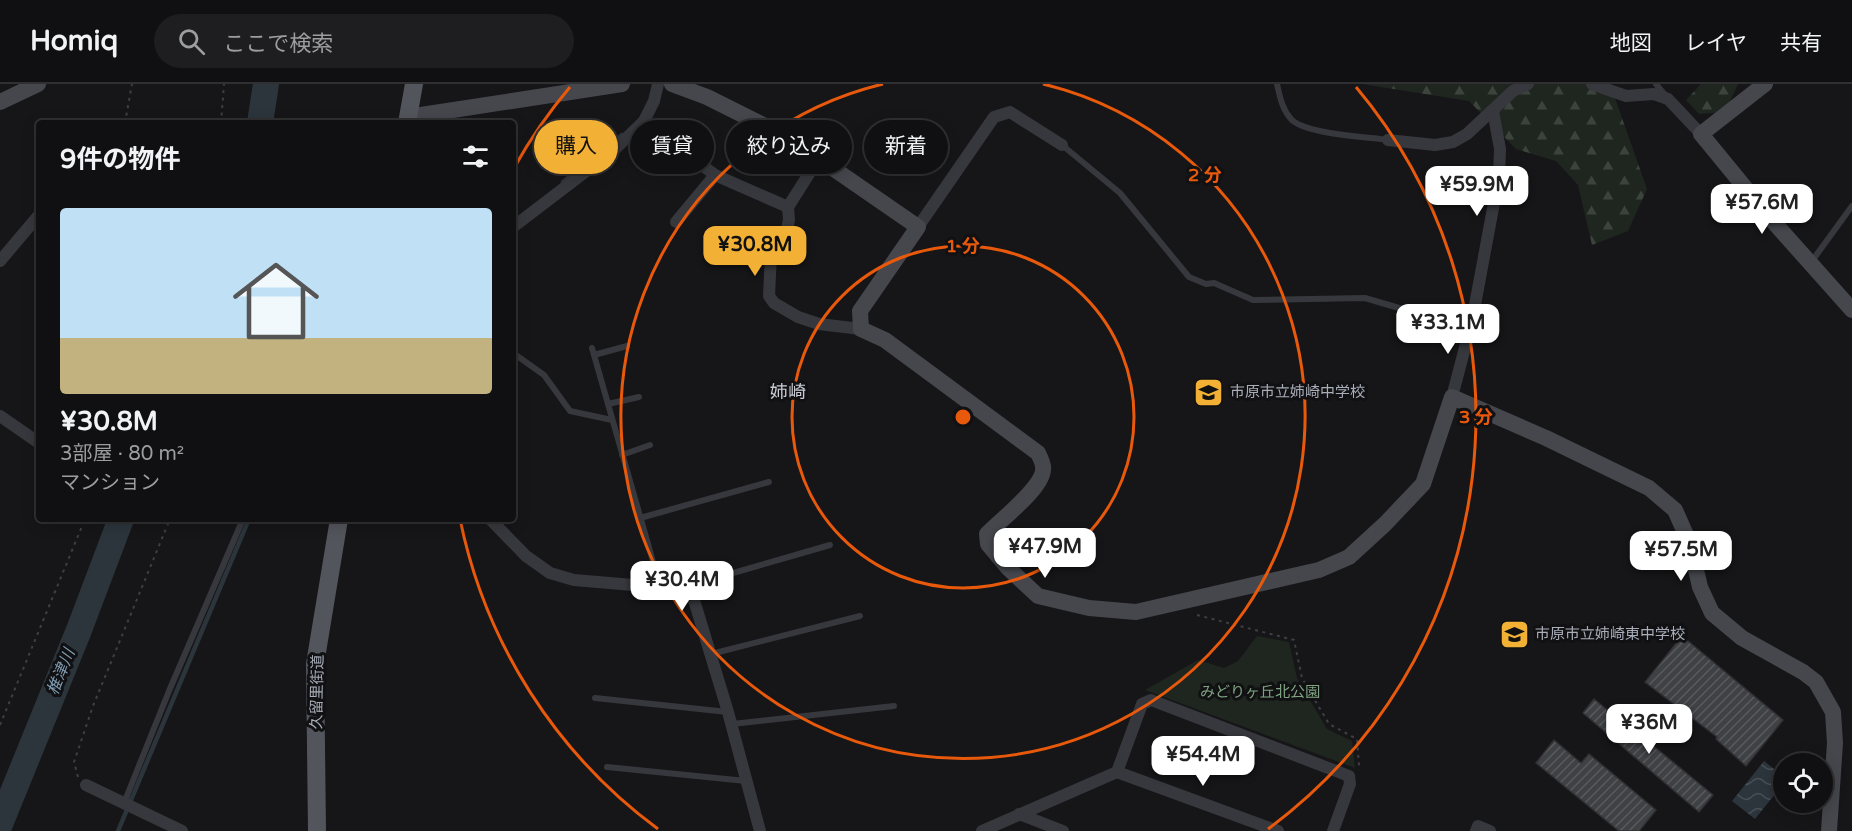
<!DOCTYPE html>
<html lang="ja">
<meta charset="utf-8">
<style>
:root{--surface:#101012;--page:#1e1e20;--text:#f1f3f6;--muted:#9c9d9f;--line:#303032;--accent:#f2b134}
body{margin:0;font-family:"Varela Round","Noto Sans JP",sans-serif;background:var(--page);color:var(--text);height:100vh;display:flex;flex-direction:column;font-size:22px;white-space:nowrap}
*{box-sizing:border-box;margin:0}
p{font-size:20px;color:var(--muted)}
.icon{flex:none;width:33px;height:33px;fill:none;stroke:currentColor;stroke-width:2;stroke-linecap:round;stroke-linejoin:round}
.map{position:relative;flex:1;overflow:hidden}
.panel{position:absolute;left:36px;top:36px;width:480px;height:402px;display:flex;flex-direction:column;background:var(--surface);border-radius:6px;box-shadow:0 3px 15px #0003,0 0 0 2px var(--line)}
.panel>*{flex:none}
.banner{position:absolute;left:534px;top:36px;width:570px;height:54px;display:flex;gap:12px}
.buttons{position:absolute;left:1773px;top:669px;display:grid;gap:12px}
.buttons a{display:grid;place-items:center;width:60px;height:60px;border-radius:50%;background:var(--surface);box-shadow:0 3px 15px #0003,0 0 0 2px var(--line);font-size:30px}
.price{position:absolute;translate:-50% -51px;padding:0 14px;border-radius:12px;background:#fff;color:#222;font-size:20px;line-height:39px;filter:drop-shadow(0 2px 3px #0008)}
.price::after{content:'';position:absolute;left:50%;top:36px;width:18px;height:14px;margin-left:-9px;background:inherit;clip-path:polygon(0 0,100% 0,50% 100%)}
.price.current{background:var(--accent);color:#111}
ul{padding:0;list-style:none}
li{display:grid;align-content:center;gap:12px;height:318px;padding:0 24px}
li+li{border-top:2px solid var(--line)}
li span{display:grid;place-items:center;height:186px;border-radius:6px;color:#555}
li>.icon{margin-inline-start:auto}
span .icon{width:108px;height:108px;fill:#fffc;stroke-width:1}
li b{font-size:26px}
h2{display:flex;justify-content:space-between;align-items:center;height:72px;padding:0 24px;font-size:26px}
.tag{padding:0 21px;border-radius:27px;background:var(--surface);box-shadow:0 3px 15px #0003,0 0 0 2px var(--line);font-size:21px;line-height:54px}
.tag.current{background:var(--accent);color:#111}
header{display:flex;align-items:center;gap:36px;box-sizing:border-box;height:84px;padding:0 30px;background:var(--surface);border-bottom:2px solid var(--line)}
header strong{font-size:28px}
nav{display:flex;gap:33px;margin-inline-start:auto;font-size:21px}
.search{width:420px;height:54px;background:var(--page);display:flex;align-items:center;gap:15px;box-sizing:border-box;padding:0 21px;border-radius:33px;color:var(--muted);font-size:22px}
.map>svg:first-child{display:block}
</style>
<header>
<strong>Homiq</strong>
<div class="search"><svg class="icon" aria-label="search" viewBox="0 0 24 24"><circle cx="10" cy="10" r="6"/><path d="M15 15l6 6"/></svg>ここで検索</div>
<nav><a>地図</a><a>レイヤ</a><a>共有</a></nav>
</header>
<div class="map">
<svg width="1852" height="747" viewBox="0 0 1852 747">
<defs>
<pattern id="forest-firs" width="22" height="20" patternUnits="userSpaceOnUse" patternTransform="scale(1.5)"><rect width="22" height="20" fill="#1e261f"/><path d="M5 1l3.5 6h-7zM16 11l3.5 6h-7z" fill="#3c433d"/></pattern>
<pattern id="water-waves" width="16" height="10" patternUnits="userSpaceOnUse" patternTransform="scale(1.5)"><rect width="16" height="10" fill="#2c353c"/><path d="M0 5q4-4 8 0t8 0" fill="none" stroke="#485056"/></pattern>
<pattern id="building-hatch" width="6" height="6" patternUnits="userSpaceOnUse" patternTransform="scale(1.5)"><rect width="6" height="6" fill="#404145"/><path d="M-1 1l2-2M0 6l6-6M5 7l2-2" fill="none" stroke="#595a5e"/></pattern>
</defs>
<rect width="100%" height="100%" fill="#161618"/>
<!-- forest -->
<g fill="url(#forest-firs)">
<path d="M1362,0h248l37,105 -19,42 -36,14 -14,-60 -22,-24 -40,-12 -47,-48z"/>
<path d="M1701,0h37l-13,28 -26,2 -13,-14z"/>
</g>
<!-- green -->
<path fill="#1e261f" d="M1257,552l32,6 8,36 30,51 25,12 3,27 -210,-78 53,-30 26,8 14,-7z"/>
<!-- water -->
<path fill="url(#water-waves)" d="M1764,677l19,15v8l-28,35 -23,-18z"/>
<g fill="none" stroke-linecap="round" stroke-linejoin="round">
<!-- stream -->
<g stroke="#2c353c" stroke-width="4.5">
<path d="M563,98l59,-47"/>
<path d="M118,747l131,-312"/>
</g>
<!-- river -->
<g stroke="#2c353c" stroke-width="26">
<path d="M260,39l6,-39"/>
<path d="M0,740l79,-194 42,-111"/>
</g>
</g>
<!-- building -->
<g fill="url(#building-hatch)" stroke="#303034" stroke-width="1.5">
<path d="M1682,552l101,84 -37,46 -30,-27 1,-2 -72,-55z"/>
<path d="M1594,615l29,24 8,-11 11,9 -8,9 79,65 -14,17 -116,-99z"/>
<path d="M1554,656l27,23 8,-9 67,56 -17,21h-20l-83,-68z"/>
</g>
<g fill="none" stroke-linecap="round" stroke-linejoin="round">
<!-- path -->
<g stroke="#3d3f44" stroke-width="2" stroke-dasharray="3 4.5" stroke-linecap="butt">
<path d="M125,39l7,-39"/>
<path d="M221,39l3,-39"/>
<path d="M1197,531l97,25 8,38 27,46 28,15 2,27"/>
<path d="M0,641l85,-206"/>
<path d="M78,693l-4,-15 19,-56 77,-187"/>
</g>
<!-- lane -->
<g stroke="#37383d" stroke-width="6">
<path d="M1277,0c3,13 5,25 14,35 13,15 76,18 97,21"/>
<path d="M1656,0l9,11"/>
<path d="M1062,61l58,48 69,84 17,7 8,-1 39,17 112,-2 85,25"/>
<path d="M1812,177l40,-55"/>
<path d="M592,264l68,238"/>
<path d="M513,269l31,22 26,36 42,9"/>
<path d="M594,271l33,-9"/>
<path d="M608,320l31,-7"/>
<path d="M622,371l28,-10"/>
<path d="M640,434l129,-36"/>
<path d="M681,504l149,-43"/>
<path d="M711,570l149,-38"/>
<path d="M595,614l133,14"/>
<path d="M732,640l162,-18"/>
<path d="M607,683l139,14"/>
<path d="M124,719l45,-112 74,-172"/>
</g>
<!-- street -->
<g stroke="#37383d" stroke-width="12">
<path d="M1592,0l34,12 28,-2 14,5 33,35"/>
<path d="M644,37l71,54 73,32"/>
<path d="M1388,56l47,5 18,-3 14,-8 46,-43 15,-7"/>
<path d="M819,74l-31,49 1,13 -2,9 -16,25 -2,42 5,7 24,14 21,7 42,5"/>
<path d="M676,138l39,-47"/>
<path d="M513,143l101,-77 30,-29 10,-20 4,-17"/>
<path d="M918,143l76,-110 16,-5 52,33"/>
<path d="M0,177l39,-46"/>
<path d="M1452,313l20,-76 27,-145 1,-27 -7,-38"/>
<path d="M0,332l39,27"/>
<path d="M490,435l36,37 24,17 24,7 106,9 14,11 34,112 32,119"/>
<path d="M1117,688l161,59"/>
<path d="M86,701l96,46"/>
<path d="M1019,730l44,17"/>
<path d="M982,747l135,-59 25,-68 9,-4 198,76 1,8 -17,47"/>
<path d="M1476,747l2,-5 12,5"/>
</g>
<!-- secondary -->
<g stroke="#45474d" stroke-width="16">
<path d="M672,0l35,13 82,41 129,89 -58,84 1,18 24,11 153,113c2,4 5,10 5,14 3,19 -43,53 -56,67l1,10 21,25 29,27 51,12 47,4 183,-42 30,-13 36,-33 38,-40 29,-87 94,41 103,50 26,22 15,34 10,43 12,26 30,25 61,34 13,10 17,30 2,31 -6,88"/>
<path d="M1765,0l-64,50 69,84 82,92"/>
<path d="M0,18l38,-18"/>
<path d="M408,33l214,-33"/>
</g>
<!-- primary -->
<g stroke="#53555c" stroke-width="18">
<path d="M407,39l7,-39"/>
<path d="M317,747l-2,-167 24,-145"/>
</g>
</g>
<!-- distance rings -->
<g fill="none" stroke="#e8590c" stroke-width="3">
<circle cx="963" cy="333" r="171"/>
<path d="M1043 0A342 342 0 1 1 883 0"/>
<path d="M658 745A513 513 0 0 1 460 435M514 84A513 513 0 0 1 570 3M1356 3A513 513 0 0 1 1268 745"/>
</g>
<!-- icons -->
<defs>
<symbol id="school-square" viewBox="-11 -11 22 22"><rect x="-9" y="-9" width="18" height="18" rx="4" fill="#f2b134" stroke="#111113"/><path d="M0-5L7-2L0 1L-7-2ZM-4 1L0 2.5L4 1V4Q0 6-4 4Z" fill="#111"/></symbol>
</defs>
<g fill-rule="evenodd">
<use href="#school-square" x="1192" y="292" width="33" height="33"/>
<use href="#school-square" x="1498" y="534" width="33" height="33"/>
</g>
<g text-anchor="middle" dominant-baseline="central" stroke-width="6" stroke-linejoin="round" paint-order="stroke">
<!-- poi labels -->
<g font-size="15" fill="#a8adb8" stroke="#111113" text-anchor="start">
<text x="1230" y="308">市原市立姉崎中学校</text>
<text x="1535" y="550">市原市立姉崎東中学校</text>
</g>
<!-- street labels -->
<g font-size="15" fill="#a8adb8" stroke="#111113">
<text transform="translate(317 608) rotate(-89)">久留里街道</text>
</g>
<!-- park labels -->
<g font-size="15" fill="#7fa381" stroke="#111113">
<text x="1260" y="608">みどりヶ丘北公園</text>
</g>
<!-- water labels -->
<g font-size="16" font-style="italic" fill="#7f9bb3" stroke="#111113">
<text transform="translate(61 588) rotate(-68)">椎津川</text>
</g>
<!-- quarter labels -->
<g font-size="18" fill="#c9ccd4" stroke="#111113">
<text x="788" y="308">姉崎</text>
</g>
</g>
<circle cx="963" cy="333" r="9" fill="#e8590c" stroke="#111113" stroke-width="3"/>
<g font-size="18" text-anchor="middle" font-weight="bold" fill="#e8590c" stroke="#111113" stroke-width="6" stroke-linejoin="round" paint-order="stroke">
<text x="1205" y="97">2 分</text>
<text x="963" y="168">1 分</text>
<text x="1476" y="339">3 分</text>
</g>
</svg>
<div class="buttons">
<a><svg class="icon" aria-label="locate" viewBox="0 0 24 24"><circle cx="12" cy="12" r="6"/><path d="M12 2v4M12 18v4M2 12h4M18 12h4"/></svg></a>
</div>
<b class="price" style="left:1477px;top:133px">¥59.9M</b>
<b class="price" style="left:1762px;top:151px">¥57.6M</b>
<b class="price current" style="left:755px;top:193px">¥30.8M</b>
<b class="price" style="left:1448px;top:271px">¥33.1M</b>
<b class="price" style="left:1045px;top:495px">¥47.9M</b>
<b class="price" style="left:1681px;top:498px">¥57.5M</b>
<b class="price" style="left:682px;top:528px">¥30.4M</b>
<b class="price" style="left:1649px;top:671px">¥36M</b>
<b class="price" style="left:1203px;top:703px">¥54.4M</b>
<div class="banner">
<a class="tag current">購入</a>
<a class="tag">賃貸</a>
<a class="tag">絞り込み</a>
<a class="tag">新着</a>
</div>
<section class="panel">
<h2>9件の物件<svg class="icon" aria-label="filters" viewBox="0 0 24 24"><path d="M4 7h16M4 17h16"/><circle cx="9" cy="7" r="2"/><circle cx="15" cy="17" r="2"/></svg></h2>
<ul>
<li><span style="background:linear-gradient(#bfe0f5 70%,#c2b280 0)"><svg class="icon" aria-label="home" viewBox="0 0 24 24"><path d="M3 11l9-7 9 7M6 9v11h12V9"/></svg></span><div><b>¥30.8M</b><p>3部屋 · 80 m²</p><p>マンション</p></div></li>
</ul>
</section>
</div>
